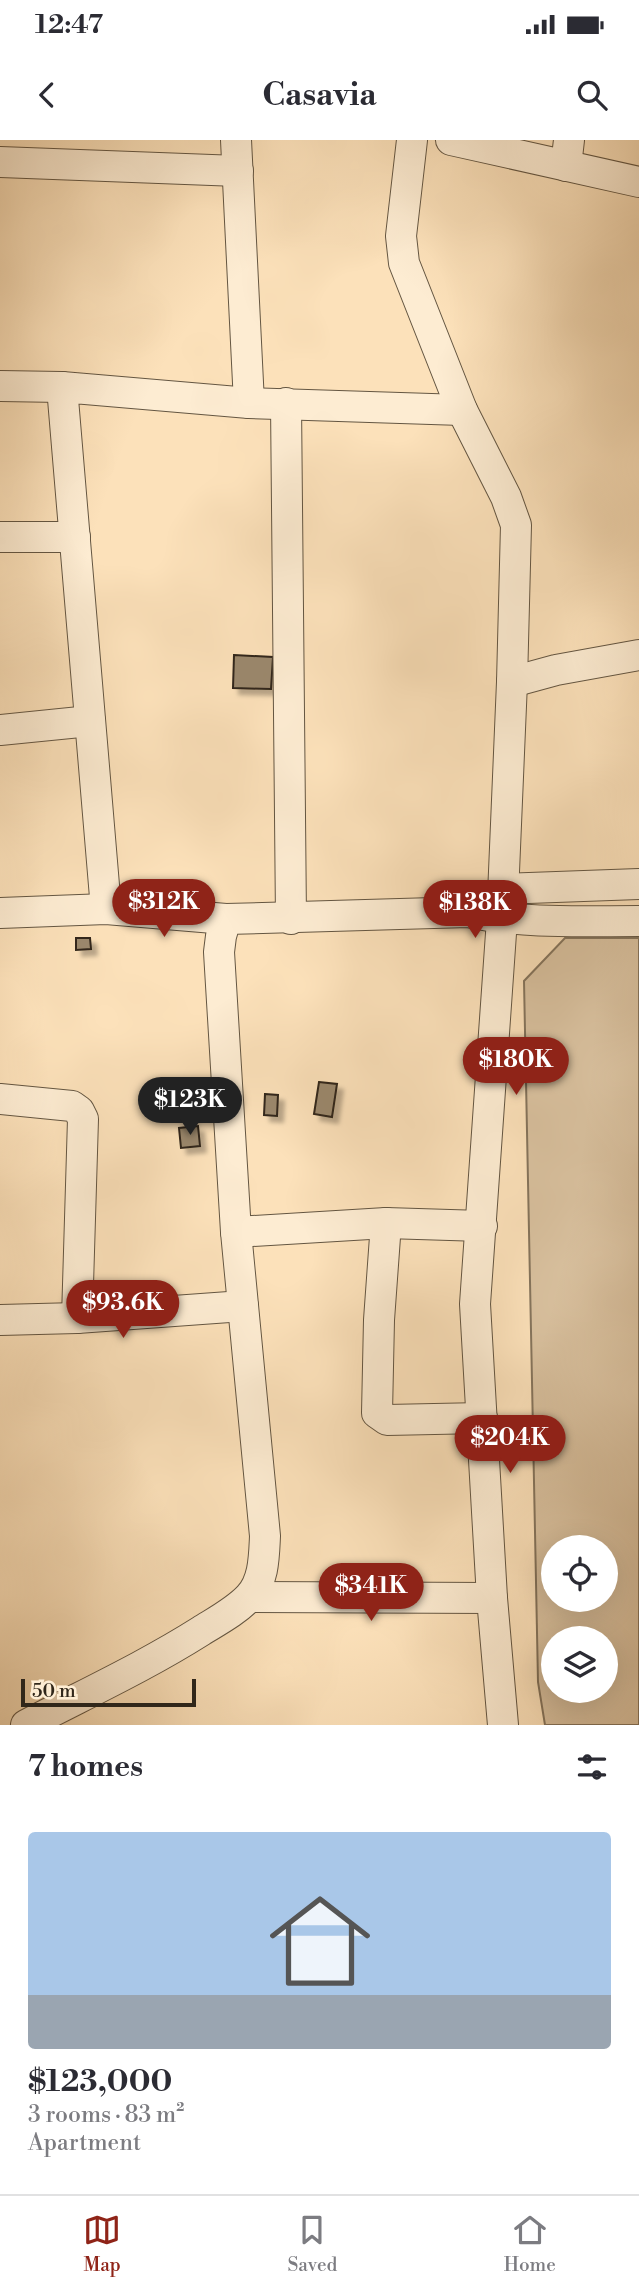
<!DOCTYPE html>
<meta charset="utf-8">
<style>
:root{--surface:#fff;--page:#f2f2f3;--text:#2b2b33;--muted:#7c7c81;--line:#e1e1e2;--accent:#8f2418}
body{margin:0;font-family:"Libre Bodoni",serif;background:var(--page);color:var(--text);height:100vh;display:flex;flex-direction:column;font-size:26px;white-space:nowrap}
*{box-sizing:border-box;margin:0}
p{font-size:23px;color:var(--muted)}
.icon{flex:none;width:38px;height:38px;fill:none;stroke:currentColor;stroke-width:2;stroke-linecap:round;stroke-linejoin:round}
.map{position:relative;height:1585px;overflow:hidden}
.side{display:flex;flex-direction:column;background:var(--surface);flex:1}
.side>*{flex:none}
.fabs{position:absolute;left:541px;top:1395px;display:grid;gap:14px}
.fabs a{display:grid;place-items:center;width:77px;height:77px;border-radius:50%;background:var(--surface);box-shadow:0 7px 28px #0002;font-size:35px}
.scale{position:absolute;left:21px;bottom:18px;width:175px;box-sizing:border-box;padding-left:7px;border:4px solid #31271a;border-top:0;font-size:19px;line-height:24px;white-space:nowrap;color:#31271a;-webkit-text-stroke:5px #fdecd2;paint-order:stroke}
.price{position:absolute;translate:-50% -60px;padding:0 16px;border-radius:24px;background:var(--accent);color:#fff;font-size:23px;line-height:46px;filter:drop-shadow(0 2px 4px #0008)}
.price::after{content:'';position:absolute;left:50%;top:42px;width:21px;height:16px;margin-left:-10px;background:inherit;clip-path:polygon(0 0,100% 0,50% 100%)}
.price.active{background:#222;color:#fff}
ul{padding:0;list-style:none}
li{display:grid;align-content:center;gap:14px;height:371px;padding:0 28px}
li+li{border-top:2px solid var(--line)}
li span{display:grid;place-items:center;height:217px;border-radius:7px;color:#555}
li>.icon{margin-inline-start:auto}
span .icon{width:126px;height:126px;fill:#fffc;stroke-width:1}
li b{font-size:30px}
h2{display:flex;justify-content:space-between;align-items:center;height:84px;padding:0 28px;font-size:30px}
.status{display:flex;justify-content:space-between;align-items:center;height:49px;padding:0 35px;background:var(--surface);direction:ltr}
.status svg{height:19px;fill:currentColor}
header{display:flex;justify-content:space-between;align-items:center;height:91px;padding:0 28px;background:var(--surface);font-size:32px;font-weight:700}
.tab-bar{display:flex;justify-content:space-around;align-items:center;height:98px;border-top:2px solid var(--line);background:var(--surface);font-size:19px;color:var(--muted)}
.tab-bar a{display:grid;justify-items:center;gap:4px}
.tab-bar .active{color:var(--accent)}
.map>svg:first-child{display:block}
</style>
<div class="status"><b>12:47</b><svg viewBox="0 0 49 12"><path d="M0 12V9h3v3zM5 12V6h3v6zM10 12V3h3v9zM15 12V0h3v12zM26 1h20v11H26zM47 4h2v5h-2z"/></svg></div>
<header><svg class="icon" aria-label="back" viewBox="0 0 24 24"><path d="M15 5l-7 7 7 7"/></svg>Casavia<svg class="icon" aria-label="search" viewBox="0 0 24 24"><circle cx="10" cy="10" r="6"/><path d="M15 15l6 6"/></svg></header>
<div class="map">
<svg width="639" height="1585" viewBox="0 0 639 1585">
<defs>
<filter id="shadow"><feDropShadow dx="6" dy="6" stdDeviation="2" flood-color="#0004"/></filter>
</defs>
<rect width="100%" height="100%" fill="#fce1ba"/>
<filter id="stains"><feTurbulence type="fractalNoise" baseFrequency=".00286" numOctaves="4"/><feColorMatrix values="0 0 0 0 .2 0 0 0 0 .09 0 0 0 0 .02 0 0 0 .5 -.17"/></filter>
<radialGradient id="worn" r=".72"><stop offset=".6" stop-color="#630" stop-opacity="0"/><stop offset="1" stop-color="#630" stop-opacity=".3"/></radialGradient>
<!-- green -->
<path fill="#d9c19f" stroke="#85745c" stroke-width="2" fill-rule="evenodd" d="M565,798h74v787h-94l-7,-43 -14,-701zM553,1407h53v53h-53zM553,1498h53v52h-53z"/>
<!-- building -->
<g fill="#9b886d" stroke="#31271a" stroke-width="2" filter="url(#shadow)">
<path d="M234,515l39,2 -2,32 -38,-1z"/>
<path d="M76,798h14l1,11 -15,1z"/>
<path d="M319,942l18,2 -5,33 -18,-3z"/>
<path d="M265,954l13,1 -1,21 -13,-1z"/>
<path d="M198,986l2,20 -19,2 -2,-20z"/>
</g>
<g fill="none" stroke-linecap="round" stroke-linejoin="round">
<defs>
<g id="minor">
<path d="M236,0l13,263"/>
<path d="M412,0l-11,96 3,27 58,147 44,87 10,28 -4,157 -10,237 -27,385 17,294 11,127"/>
<path d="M451,0l188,42"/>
<path d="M0,22l238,9"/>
<path d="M566,26l3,-26"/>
<path d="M0,246l62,1"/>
<path d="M286,263l5,516"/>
<path d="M0,397h75"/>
<path d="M512,542l44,-12 83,-15"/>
<path d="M0,590l90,-9"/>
<path d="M488,759l15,-10 136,-5"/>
<path d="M106,769l-44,-522 187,16 213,7"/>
<path d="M0,773l106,-4 120,10"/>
<path d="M0,959l72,7 7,5 4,8 -6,199"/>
<path d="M386,1083l-7,97 -2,93 10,7 95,-2"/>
<path d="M236,1092l150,-9 96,3"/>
<path d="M0,1180l77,-2 166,-12"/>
<path d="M250,1457l242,1"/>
<path d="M26,1585c59,-31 118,-58 175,-94 16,-10 35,-20 48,-34 15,-16 15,-40 16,-61l-29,-304 -17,-280 2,-16 5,-17 242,-7c57,12 113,9 171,9"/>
</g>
</defs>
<!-- minor casing -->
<use href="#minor" stroke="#645642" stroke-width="32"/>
<!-- minor -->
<use href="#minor" stroke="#fdecd2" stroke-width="30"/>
</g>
<rect width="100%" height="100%" filter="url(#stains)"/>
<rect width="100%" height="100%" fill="url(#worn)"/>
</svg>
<div class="fabs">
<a><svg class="icon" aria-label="locate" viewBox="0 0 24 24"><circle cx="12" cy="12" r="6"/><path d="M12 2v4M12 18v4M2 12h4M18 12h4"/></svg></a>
<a><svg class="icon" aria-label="layers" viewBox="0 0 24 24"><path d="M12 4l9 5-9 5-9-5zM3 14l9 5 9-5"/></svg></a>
</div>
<div class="scale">50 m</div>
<b class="price" style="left:164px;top:799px">$312K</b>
<b class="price" style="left:475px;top:800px">$138K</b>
<b class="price" style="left:516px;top:957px">$180K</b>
<b class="price active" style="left:190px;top:997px">$123K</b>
<b class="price" style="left:123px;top:1200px">$93.6K</b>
<b class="price" style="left:510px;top:1335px">$204K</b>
<b class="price" style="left:371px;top:1483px">$341K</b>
</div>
<section class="side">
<h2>7 homes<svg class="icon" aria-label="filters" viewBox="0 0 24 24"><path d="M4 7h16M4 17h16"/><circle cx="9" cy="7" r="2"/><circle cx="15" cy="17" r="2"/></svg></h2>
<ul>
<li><span style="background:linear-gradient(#a9c7e8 75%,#9aa5b1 0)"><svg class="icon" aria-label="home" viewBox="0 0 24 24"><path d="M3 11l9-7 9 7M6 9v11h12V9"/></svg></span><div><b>$123,000</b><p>3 rooms · 83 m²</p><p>Apartment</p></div></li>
</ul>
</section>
<nav class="tab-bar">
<a class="active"><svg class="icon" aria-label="map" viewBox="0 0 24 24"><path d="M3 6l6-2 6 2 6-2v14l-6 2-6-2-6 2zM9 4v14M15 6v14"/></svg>Map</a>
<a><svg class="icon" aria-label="saved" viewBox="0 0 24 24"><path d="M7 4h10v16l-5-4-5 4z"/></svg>Saved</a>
<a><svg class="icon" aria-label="home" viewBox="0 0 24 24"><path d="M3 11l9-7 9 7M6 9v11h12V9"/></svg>Home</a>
</nav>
